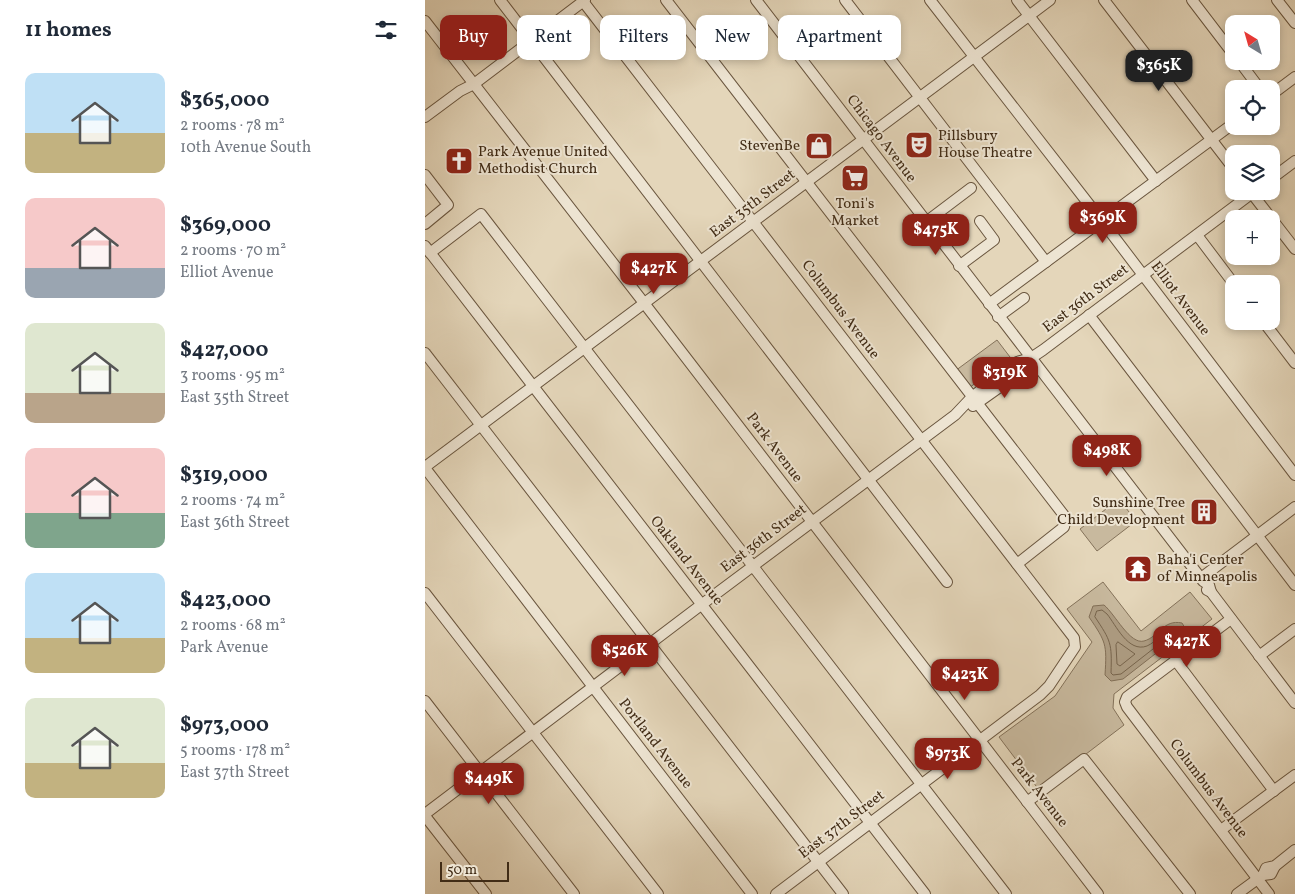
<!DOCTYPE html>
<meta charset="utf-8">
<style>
:root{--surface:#fff;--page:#f6f6f7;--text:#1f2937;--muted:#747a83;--accent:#8f2418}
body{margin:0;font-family:Vollkorn,serif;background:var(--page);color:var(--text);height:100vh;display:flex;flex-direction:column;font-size:19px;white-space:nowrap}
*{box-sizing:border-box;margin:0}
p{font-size:16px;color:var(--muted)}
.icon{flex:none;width:28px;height:28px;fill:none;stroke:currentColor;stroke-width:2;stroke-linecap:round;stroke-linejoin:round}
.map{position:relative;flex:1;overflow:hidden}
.panel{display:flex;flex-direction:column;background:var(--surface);width:425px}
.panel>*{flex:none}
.hud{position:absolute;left:15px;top:15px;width:475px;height:45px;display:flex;gap:10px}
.needle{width:32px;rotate:323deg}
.controls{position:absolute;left:800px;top:15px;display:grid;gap:10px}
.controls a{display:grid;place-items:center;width:55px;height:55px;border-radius:10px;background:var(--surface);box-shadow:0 2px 8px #0003;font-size:25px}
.scale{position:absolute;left:15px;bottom:12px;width:69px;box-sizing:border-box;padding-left:5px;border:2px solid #412c16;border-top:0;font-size:14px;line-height:18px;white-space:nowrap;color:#412c16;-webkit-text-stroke:4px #ede4d2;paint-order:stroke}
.price{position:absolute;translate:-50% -42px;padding:0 11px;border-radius:10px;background:var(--accent);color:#fff;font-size:16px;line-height:32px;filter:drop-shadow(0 1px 2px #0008)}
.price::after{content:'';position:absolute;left:50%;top:30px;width:15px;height:11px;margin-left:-8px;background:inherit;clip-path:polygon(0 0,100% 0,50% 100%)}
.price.current{background:#222;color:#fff}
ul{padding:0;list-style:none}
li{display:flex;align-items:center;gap:15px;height:125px;padding:0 25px}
li span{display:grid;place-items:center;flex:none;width:140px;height:100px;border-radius:10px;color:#555}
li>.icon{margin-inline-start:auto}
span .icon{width:60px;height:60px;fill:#fffc;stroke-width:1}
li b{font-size:21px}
h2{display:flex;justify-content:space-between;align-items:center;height:60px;padding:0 25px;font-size:21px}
.tag{padding:0 18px;border-radius:10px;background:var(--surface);box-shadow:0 2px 8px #0003;font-size:18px;line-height:45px}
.tag.current{background:var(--accent);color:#fff}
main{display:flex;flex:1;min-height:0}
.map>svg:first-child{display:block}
</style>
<main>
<section class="panel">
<h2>11 homes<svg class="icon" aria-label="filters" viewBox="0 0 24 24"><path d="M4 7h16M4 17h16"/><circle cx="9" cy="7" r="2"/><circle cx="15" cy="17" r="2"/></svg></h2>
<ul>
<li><span style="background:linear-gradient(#bfe0f5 60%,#c2b280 0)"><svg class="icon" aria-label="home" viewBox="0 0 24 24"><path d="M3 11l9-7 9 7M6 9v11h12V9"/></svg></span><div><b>$365,000</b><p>2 rooms · 78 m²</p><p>10th Avenue South</p></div></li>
<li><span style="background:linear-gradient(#f6c9c9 70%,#9aa5b1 0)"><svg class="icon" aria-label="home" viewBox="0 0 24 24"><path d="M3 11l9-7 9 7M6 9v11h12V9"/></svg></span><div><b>$369,000</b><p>2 rooms · 70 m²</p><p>Elliot Avenue</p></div></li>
<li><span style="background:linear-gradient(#dfe7d0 70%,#b9a48a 0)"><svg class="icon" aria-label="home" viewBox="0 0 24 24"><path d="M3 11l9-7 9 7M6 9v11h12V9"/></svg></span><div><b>$427,000</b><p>3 rooms · 95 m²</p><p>East 35th Street</p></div></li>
<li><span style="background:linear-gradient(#f6c9c9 65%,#7fa58c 0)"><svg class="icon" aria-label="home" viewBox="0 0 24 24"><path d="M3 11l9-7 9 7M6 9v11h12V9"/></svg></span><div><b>$319,000</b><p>2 rooms · 74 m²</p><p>East 36th Street</p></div></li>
<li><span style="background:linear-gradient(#bfe0f5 65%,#c2b280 0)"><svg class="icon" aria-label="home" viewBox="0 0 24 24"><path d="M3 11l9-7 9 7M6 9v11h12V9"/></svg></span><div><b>$423,000</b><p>2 rooms · 68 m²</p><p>Park Avenue</p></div></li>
<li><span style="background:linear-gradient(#dfe7d0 65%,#c2b280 0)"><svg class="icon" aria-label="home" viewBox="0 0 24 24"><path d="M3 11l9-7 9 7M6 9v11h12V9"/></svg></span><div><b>$973,000</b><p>5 rooms · 178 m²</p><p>East 37th Street</p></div></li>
</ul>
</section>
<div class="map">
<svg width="870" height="894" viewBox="0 0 870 894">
<rect width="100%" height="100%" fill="#e4d6ba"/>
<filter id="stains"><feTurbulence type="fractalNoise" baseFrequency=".004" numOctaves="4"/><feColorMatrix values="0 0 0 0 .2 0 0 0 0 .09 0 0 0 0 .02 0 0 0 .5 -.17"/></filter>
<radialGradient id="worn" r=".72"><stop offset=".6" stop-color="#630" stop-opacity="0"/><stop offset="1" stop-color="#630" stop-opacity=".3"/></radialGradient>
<!-- green -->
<g fill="#c8b99e" stroke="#84725a">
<path d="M572,340l13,17 -41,31 -14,-17z"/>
<path d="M694,499l17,22 -39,30 -17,-22z"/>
<path d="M678,582l38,49 49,-39 22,27 -98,75 -1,14 11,17 -85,65 -40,-53 56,-41 37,-54 -25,-33z"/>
</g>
<!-- water -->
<path fill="#ad9c82" stroke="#826f57" d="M679,605c11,9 26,40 40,36 15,-4 19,-22 38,-18l3,5 -3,5 -59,46 -12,2 -6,-6c2,-31 1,-33 -16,-58l4,-11z"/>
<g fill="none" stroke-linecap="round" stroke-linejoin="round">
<!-- shore -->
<g stroke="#77644c" stroke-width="1">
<path d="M672,611l5,-1 5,4c9,11 21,39 40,32 9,-4 16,-14 26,-18h2l1,3 -55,43 -8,1 -2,-2c1,-30 0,-32 -16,-56z"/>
<path d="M693,642l17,12 -15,12 -3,-2 -1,-19z"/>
</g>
<defs>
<g id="minor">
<path d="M75,0l447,582"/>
<path d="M157,0l492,638 1,9 -26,39 -9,9 -264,199"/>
<path d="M241,0l400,518 -2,9 -47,37"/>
<path d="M331,0l447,581 6,4 2,7"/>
<path d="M420,0l201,262"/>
<path d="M505,0l172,221 193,254"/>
<path d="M592,0l139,181"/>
<path d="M679,0l130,169"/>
<path d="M767,0l42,55"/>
<path d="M852,0l18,23"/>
<path d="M0,21l219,282 454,591"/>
<path d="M814,61l21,28"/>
<path d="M846,95l24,-18"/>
<path d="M0,117l35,-26 14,-7 111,-84"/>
<path d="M0,175l23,30 -23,19"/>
<path d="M846,179l24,-18"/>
<path d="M825,191l45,58"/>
<path d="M501,222l45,-34"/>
<path d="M772,235l37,49"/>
<path d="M0,246l500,648"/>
<path d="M5,253l51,-39 525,680"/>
<path d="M534,266l35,-26 -14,-19"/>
<path d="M564,304l245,-181"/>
<path d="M664,315l206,270"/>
<path d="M573,317l26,-19"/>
<path d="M838,321l32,42"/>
<path d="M0,353l418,541"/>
<path d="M548,406l51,-36 7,-12"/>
<path d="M0,467l625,-467"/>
<path d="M0,468l327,426"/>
<path d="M776,578l94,-71"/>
<path d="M782,590l4,2 84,111"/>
<path d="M0,593l233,301"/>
<path d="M806,619l-104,78 -2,5 2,5 142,187"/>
<path d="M834,656l36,-27"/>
<path d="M751,661l98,130"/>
<path d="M0,701l149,193"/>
<path d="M602,802l57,-43 106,135"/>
<path d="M0,814l276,-209 254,-190 17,-18 45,-35 14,-4 12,-8 212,-159"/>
<path d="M0,816l61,78"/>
<path d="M796,830l74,-55"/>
<path d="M838,875l3,-7 9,-2 20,-16"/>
<path d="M812,894l26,-19 8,-1 4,-8"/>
</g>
</defs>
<!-- minor casing -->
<use href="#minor" stroke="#6a563f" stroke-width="12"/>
<!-- minor -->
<use href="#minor" stroke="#ede4d2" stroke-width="10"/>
</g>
<!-- icons -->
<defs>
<symbol id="theatre-square" viewBox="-11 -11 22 22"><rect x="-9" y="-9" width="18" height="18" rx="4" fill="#8f2418" stroke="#ede4d2"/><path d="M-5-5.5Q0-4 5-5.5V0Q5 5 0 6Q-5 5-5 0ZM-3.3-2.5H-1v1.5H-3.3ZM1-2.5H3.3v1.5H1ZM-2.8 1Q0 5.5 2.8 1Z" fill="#fff"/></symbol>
<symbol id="shop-square" viewBox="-11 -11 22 22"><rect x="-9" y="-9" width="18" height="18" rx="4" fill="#8f2418" stroke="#ede4d2"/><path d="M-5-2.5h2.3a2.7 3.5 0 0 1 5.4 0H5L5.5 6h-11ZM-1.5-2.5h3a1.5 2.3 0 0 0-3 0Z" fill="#fff"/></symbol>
<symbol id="church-square" viewBox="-11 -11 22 22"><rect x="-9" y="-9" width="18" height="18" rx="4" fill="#8f2418" stroke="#ede4d2"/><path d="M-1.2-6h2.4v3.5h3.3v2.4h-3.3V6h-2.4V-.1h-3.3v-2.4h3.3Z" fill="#fff"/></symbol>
<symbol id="supermarket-square" viewBox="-11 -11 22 22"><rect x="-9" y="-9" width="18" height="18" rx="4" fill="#8f2418" stroke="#ede4d2"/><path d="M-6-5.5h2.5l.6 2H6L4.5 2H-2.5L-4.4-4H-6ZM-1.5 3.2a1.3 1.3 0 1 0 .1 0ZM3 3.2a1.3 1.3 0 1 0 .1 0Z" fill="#fff"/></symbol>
<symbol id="building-square" viewBox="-11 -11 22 22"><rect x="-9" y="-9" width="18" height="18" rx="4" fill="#8f2418" stroke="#ede4d2"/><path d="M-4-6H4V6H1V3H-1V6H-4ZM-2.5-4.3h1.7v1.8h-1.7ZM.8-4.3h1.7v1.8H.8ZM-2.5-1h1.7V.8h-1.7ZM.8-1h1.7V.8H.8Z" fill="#fff"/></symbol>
<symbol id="temple-square" viewBox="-11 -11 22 22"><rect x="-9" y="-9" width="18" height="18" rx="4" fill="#8f2418" stroke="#ede4d2"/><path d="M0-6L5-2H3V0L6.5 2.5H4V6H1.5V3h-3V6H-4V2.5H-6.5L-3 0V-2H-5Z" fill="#fff"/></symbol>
</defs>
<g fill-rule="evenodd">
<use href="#theatre-square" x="478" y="129" width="32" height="32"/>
<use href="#shop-square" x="378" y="130" width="32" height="32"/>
<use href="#church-square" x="18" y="145" width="32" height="32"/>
<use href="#supermarket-square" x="414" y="162" width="32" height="32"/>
<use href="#building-square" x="763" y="496" width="32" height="32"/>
<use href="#temple-square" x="697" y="553" width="32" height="32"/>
</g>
<g text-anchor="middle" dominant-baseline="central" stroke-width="4" stroke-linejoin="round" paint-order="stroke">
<!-- poi labels -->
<g font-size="15" fill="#412c16" stroke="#ede4d2" text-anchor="start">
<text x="513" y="136">Pillsbury<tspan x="513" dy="17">House Theatre</tspan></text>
<text x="375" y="146" text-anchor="end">StevenBe</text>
<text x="53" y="152">Park Avenue United<tspan x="53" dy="17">Methodist Church</tspan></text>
<text x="430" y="204" text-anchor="middle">Toni's<tspan x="430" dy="17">Market</tspan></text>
<text x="760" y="503" text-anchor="end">Sunshine Tree<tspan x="760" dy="17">Child Development</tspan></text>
<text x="732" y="560">Baha'i Center<tspan x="732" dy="17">of Minneapolis</tspan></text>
</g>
<!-- street labels -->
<g font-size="15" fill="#412c16" stroke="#ede4d2">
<text transform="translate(456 139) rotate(53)">Chicago Avenue</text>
<text transform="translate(328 204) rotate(-37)">East 35th Street</text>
<text transform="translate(661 299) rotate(-37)">East 36th Street</text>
<text transform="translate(755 299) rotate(53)">Elliot Avenue</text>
<text transform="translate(415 310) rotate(53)">Columbus Avenue</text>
<text transform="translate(349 448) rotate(53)">Park Avenue</text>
<text transform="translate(339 539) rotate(-37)">East 36th Street</text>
<text transform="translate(261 561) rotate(52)">Oakland Avenue</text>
<text transform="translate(230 744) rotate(52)">Portland Avenue</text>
<text transform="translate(783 789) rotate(53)">Columbus Avenue</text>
<text transform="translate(614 793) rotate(52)">Park Avenue</text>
<text transform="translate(417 825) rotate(-37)">East 37th Street</text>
</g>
</g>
<rect width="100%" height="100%" filter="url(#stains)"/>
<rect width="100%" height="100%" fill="url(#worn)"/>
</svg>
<div class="controls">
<a><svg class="needle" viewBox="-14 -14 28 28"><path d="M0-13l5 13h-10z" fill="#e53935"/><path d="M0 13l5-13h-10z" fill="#747a83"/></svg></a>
<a><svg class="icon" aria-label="locate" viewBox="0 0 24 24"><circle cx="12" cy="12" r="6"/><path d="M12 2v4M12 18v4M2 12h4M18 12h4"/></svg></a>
<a><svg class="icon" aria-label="layers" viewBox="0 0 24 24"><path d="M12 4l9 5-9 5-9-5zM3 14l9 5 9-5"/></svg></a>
<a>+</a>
<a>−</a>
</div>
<div class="scale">50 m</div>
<b class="price current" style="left:734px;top:92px">$365K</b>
<b class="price" style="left:678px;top:244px">$369K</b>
<b class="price" style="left:511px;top:256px">$475K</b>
<b class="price" style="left:229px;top:295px">$427K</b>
<b class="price" style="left:580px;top:399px">$319K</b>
<b class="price" style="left:682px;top:477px">$498K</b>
<b class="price" style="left:762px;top:668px">$427K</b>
<b class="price" style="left:200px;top:677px">$526K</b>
<b class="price" style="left:540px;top:701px">$423K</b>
<b class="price" style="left:523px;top:780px">$973K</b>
<b class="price" style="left:64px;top:805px">$449K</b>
<div class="hud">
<a class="tag current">Buy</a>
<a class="tag">Rent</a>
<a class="tag">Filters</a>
<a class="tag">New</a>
<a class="tag">Apartment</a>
</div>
</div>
</main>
